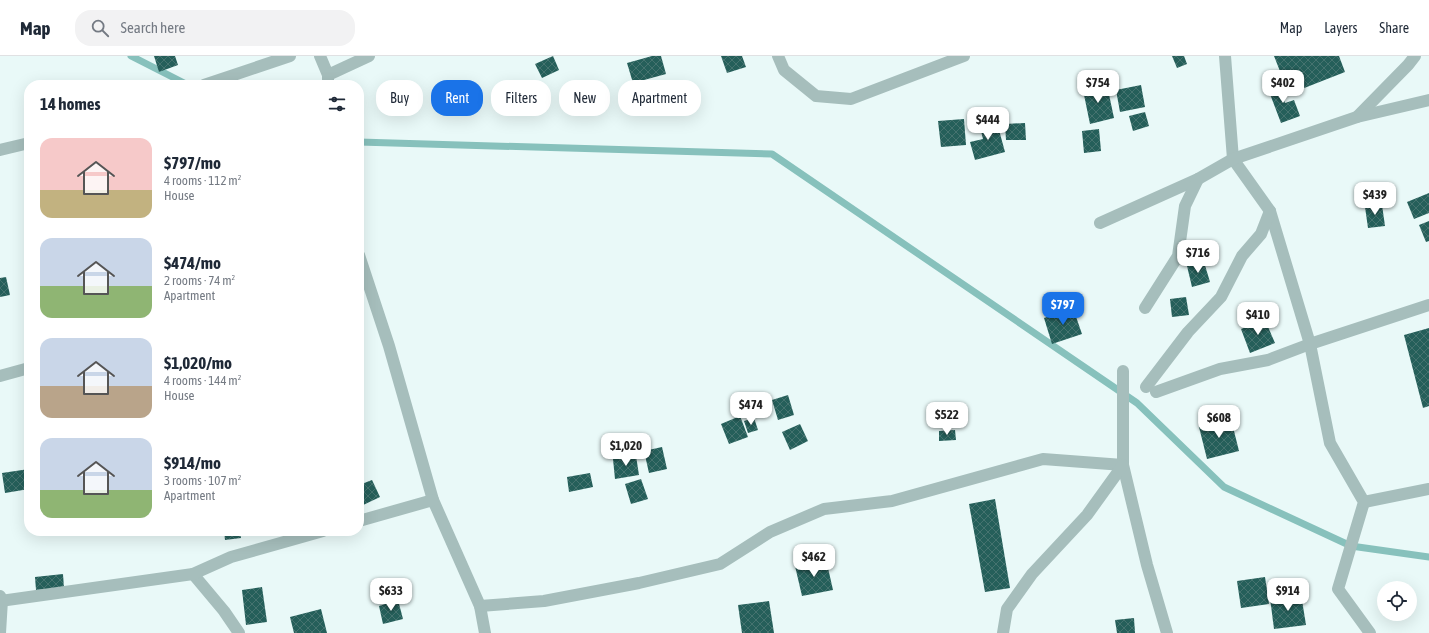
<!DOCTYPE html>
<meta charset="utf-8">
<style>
:root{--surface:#fff;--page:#f2f2f3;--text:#1f2937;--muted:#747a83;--line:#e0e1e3;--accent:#1a73e8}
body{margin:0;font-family:"Asap Condensed",sans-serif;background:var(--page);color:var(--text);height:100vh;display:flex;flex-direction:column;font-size:15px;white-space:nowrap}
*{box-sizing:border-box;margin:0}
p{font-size:13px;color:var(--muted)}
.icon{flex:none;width:22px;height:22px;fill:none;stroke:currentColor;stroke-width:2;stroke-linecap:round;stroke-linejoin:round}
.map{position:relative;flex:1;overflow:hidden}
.drawer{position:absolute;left:24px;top:24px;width:340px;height:456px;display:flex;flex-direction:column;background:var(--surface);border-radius:16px;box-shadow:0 4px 16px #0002}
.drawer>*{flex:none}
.top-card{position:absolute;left:376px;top:24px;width:380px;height:36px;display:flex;gap:8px}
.buttons{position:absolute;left:1377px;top:525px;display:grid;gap:8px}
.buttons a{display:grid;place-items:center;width:40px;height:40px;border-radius:50%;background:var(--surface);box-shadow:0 4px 16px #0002;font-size:20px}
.price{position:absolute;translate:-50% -34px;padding:0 9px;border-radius:8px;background:#fff;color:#222;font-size:13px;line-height:26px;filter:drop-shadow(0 1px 2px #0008)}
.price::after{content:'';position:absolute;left:50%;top:24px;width:12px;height:9px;margin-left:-6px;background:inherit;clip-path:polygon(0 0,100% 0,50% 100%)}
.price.on{background:var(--accent);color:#fff}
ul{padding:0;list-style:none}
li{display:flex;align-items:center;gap:12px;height:100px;padding:0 16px}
li span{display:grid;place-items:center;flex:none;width:112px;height:80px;border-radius:12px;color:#555}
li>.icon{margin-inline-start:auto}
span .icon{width:48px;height:48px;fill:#fffc;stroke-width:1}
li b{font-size:17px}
h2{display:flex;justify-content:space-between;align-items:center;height:48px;padding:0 16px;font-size:17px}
.tag{padding:0 14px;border-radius:16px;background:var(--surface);box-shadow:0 4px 16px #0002;font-size:14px;line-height:36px}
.tag.on{background:var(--accent);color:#fff}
header{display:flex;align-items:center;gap:24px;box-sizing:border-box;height:56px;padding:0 20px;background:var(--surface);border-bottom:1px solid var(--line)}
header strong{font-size:19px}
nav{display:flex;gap:22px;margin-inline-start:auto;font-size:14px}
.search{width:280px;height:36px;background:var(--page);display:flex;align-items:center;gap:10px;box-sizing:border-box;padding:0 14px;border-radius:16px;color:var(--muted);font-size:15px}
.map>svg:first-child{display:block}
</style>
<header>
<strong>Map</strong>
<div class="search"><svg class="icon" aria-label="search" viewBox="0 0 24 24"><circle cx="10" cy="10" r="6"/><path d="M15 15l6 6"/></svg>Search here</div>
<nav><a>Map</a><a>Layers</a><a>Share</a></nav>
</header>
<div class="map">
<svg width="1429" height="577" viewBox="0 0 1429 577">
<defs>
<pattern id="building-cross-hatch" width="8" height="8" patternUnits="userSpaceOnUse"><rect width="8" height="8" fill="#255f5a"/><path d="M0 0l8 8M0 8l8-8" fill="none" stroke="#45736f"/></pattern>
</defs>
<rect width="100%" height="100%" fill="#e9f9f8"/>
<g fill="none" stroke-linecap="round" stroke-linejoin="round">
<!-- stream -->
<g stroke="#87c1bc" stroke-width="7">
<path d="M131,0l57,29"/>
<path d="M359,86l413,12 365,249 87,84 127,59 78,11"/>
</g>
</g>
<!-- building -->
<g fill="url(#building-cross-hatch)">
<path d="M154,0h21l3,9 -19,7z"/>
<path d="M553,0l6,14 -17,8 -7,-14z"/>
<path d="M652,0h9l5,18 -33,9 -6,-20z"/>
<path d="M721,0h21l4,11 -19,6z"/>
<path d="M1172,0h12l3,8 -10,4z"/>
<path d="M1274,0h65l6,16 -56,22z"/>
<path d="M1277,26l8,21 9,-3 6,16 -19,7 -14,-37z"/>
<path d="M1107,29l7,33 -24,6 -7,-34z"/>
<path d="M1141,29l4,22 -25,5 -4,-22z"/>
<path d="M1145,56l4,14 -16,5 -4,-15z"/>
<path d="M964,63l2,26 -25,2 -3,-26z"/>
<path d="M996,63l9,33 -30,8 -5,-18 13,-3 -4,-16z"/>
<path d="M1025,67l1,17h-20l-1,-16z"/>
<path d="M1099,73l2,22 -17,2 -2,-22z"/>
<path d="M1429,137v20l-15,6 -7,-17z"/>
<path d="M1382,149l3,21 -17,2 -3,-21z"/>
<path d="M1429,165v20l-3,1 -7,-17z"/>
<path d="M1204,206l6,20 -18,5 -5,-21z"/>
<path d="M6,221l4,18 -10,2v-19z"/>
<path d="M1186,241l3,18 -17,2 -2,-18z"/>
<path d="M1073,252l9,26 -30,10 -8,-26z"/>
<path d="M1265,264l10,23 -25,10 -9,-24z"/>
<path d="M1429,272v78l-6,2 -19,-73z"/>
<path d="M788,339l6,20 -16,5 -6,-20z"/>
<path d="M740,360l8,21 -19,7 -8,-20z"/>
<path d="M754,362l4,12 -10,3 -4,-12z"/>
<path d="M1231,363l8,32 -32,8 -8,-32z"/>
<path d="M800,368l8,17 -18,9 -8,-18z"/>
<path d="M955,374l1,10 -17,1v-10z"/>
<path d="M662,391l5,22 -18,4 -5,-22z"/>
<path d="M636,400l3,19 -24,4 -2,-20z"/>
<path d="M29,413v20l-24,4 -3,-20z"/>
<path d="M590,417l3,14 -24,5 -2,-15z"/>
<path d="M641,423l7,20 -17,5 -6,-20z"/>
<path d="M372,424l8,17 -21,10v-22z"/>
<path d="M995,443l15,89 -25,4 -16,-88z"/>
<path d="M224,475h16l1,7 -16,2z"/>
<path d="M826,503l7,31 -31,6 -7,-30z"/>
<path d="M63,518l1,14 -28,2 -1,-13z"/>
<path d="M1265,521l4,27 -28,4 -4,-27z"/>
<path d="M262,531l5,35 -21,3 -4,-35z"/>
<path d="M1301,538l5,31 -32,4 -4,-31z"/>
<path d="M398,544l5,19 -20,5 -4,-18z"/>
<path d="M769,545l5,32h-32l-4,-28z"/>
<path d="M321,553l6,24h-33l-4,-16z"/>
<path d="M1134,562l1,15h-18l-2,-13z"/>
</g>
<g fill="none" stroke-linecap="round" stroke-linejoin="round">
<!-- minor -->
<g stroke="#a6bebc" stroke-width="12">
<path d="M320,0l8,19v10"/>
<path d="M778,0l6,14 32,26 35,3 113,-43"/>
<path d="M1225,0l8,103 37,52 40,133 20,99 34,59 -26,87 32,44"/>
<path d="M328,19l41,-19"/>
<path d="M204,29l86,-29"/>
<path d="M1357,61l51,-52 7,-9"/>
<path d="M0,94l29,-7"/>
<path d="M1100,167l98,-44 35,-20 124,-42 72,-17"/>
<path d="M359,199l30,91 44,154 47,106 5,27"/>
<path d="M1145,252l33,-52 7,-50 13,-27"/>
<path d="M1123,315v94l24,100 20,68"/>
<path d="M0,320l29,-8"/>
<path d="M1146,331l42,-55 33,-35 21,-41 19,-22 9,-23"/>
<path d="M1156,336l64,-23 48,-9 42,-16 119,-39"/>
<path d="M1364,446l65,-13"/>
<path d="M359,465l74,-21"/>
<path d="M193,518l31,37 15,22"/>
<path d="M0,540l2,4 -2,33"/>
<path d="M0,545l193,-27 38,-17 92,-26"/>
<path d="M480,550l64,-5 95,-18 81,-19 50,-32 54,-23 68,-8 151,-42 80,6"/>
<path d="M1003,577l4,-24 25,-35 55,-59 36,-50"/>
</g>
</g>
</svg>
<div class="buttons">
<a><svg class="icon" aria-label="locate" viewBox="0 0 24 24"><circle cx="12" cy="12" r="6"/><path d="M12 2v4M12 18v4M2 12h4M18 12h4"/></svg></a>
</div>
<b class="price" style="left:1098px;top:48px">$754</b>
<b class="price" style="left:1283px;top:48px">$402</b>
<b class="price" style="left:988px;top:85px">$444</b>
<b class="price" style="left:1375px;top:160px">$439</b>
<b class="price" style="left:1198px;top:218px">$716</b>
<b class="price on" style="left:1063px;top:270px">$797</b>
<b class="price" style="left:1258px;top:280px">$410</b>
<b class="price" style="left:751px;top:370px">$474</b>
<b class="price" style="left:947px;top:380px">$522</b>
<b class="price" style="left:1219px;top:383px">$608</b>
<b class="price" style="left:626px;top:411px">$1,020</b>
<b class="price" style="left:814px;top:522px">$462</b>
<b class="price" style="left:391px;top:556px">$633</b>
<b class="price" style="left:1288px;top:556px">$914</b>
<div class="top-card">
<a class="tag">Buy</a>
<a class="tag on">Rent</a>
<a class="tag">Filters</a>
<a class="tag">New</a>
<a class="tag">Apartment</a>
</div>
<section class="drawer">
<h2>14 homes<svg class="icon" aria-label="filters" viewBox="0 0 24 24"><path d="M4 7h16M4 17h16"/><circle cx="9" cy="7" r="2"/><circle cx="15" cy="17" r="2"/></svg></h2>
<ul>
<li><span style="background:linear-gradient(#f6c9c9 65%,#c2b280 0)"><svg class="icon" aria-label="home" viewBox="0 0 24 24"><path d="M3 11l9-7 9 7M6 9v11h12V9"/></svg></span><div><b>$797/mo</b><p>4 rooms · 112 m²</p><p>House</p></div></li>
<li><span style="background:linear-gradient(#c9d6e8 60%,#8fb573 0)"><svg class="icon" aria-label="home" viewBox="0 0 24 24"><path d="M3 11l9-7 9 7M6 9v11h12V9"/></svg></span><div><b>$474/mo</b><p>2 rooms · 74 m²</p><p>Apartment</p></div></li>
<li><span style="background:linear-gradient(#c9d6e8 60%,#b9a48a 0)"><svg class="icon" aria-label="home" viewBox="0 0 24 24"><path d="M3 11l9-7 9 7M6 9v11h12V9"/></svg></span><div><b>$1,020/mo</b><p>4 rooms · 144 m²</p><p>House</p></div></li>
<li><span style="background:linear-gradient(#c9d6e8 65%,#8fb573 0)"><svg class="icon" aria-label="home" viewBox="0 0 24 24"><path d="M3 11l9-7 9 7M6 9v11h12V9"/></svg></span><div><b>$914/mo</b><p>3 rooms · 107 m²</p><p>Apartment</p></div></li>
</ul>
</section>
</div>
